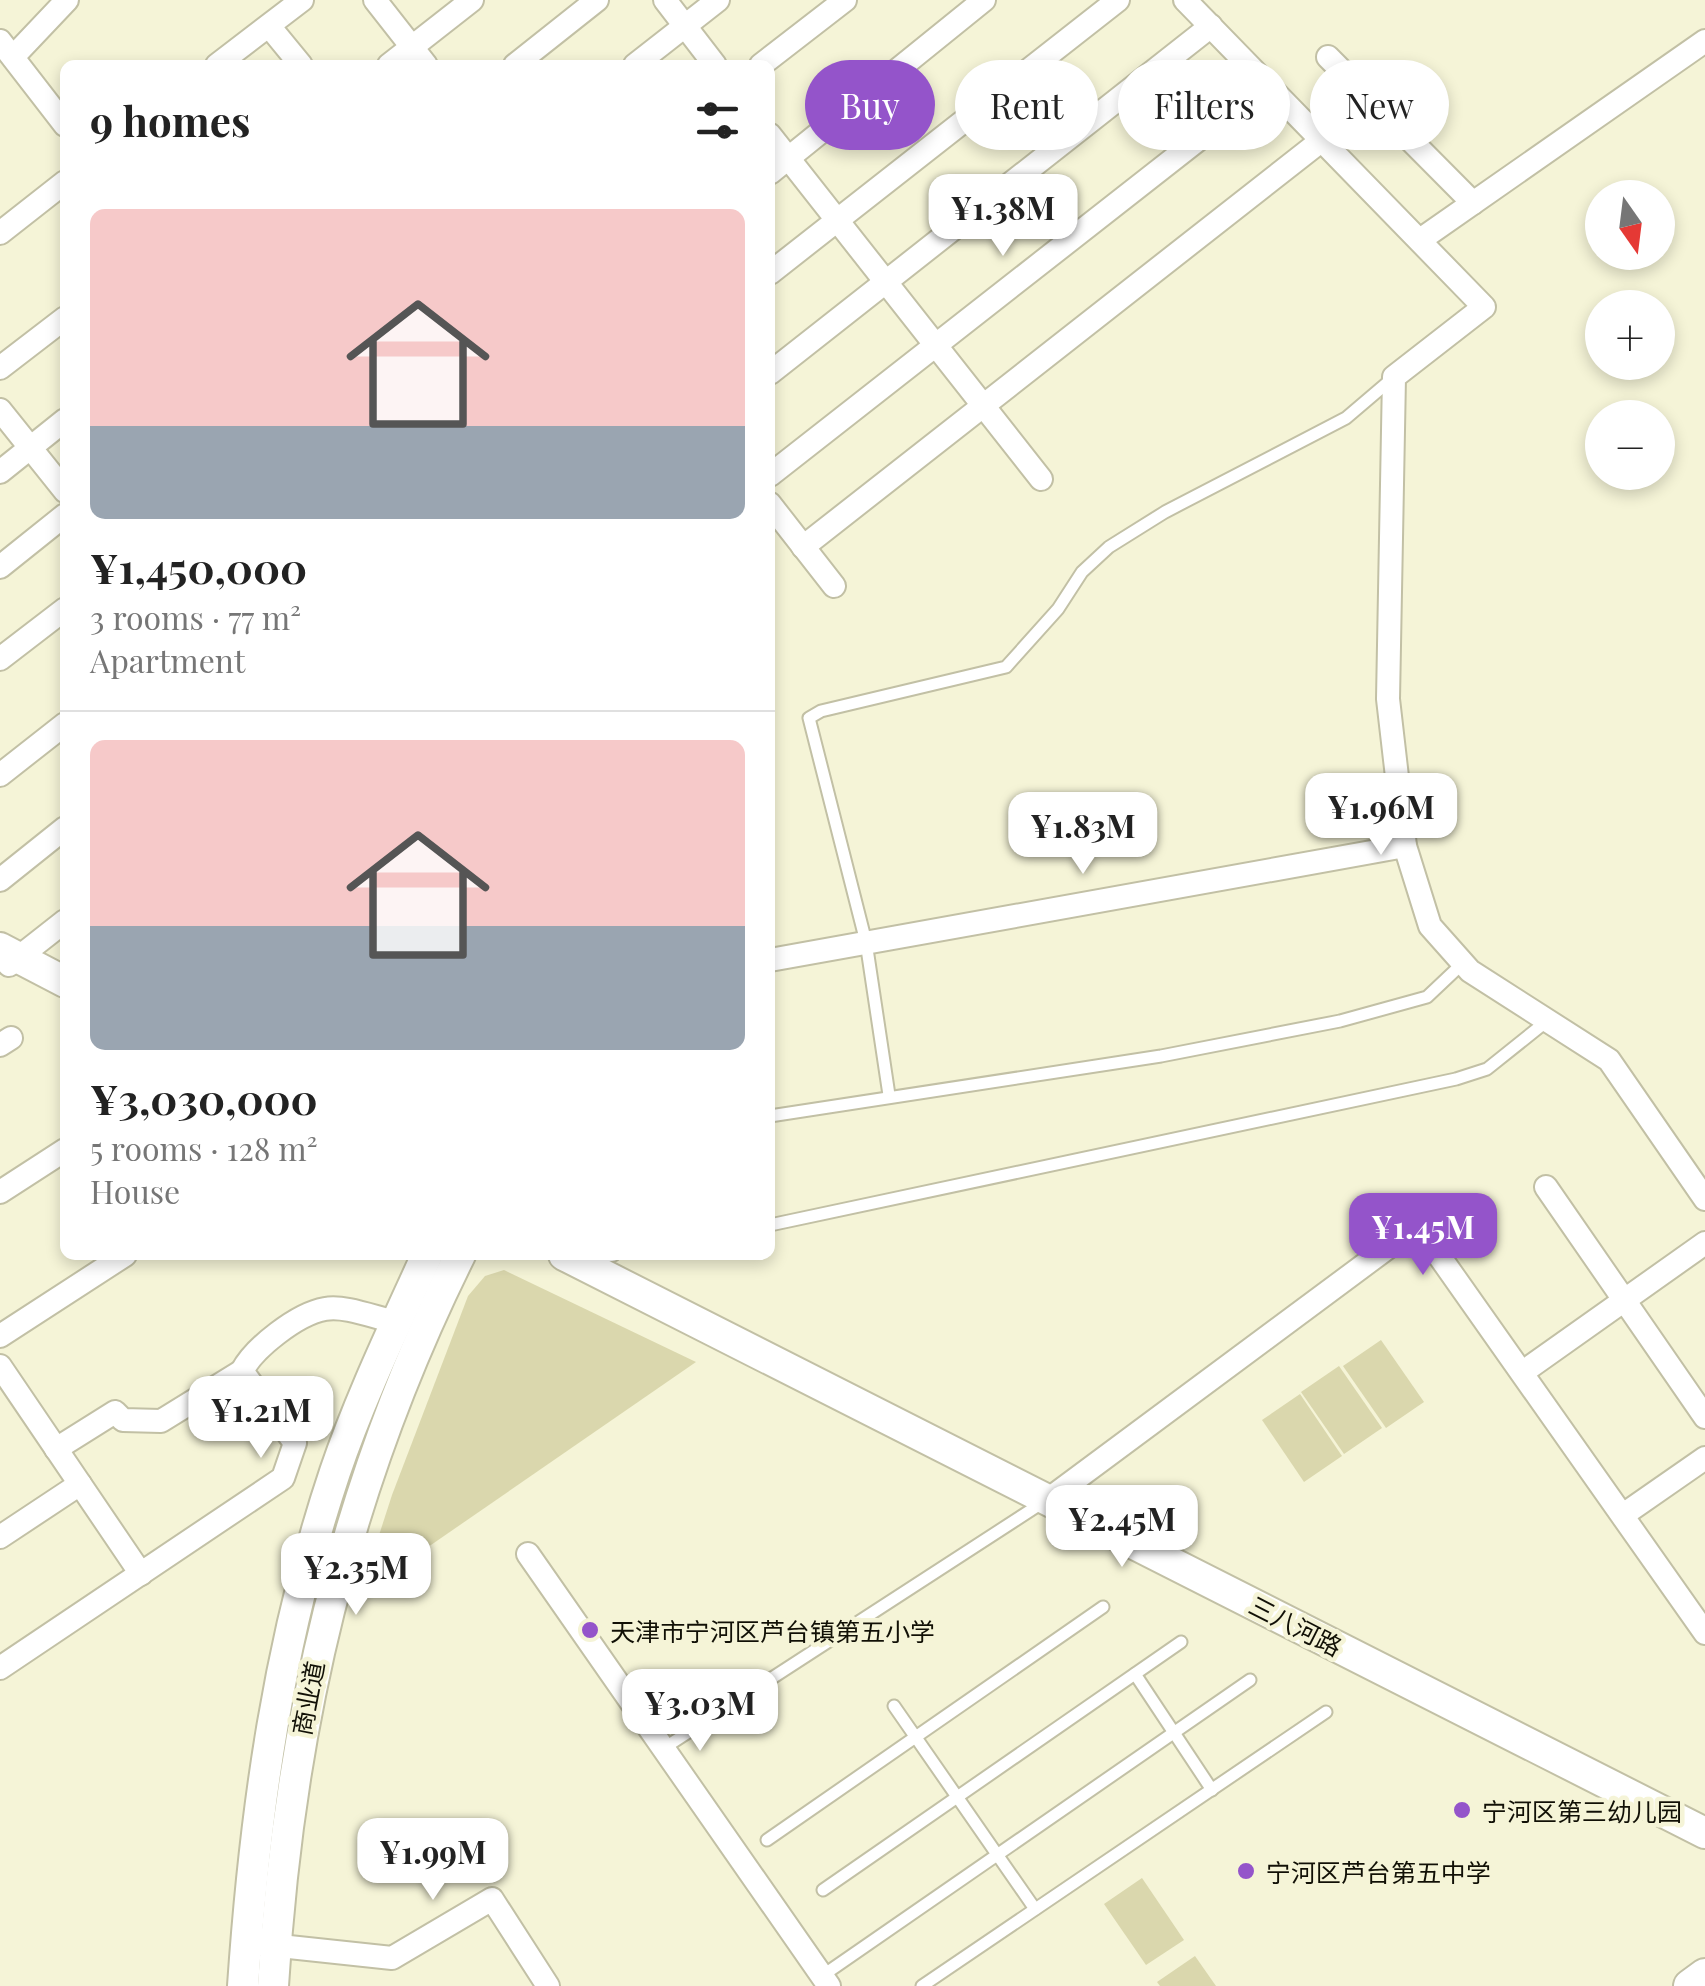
<!DOCTYPE html>
<meta charset="utf-8">
<style>
:root{--surface:#fff;--page:#f2f2f2;--text:#222;--muted:#767676;--line:#e0e0e0;--accent:#9454ca}
body{margin:0;font-family:"Playfair Display","Noto Sans SC",serif;background:var(--page);color:var(--text);height:100vh;display:flex;flex-direction:column;font-size:38px;white-space:nowrap}
*{box-sizing:border-box;margin:0}
p{font-size:32px;color:var(--muted)}
.icon{flex:none;width:55px;height:55px;fill:none;stroke:currentColor;stroke-width:2;stroke-linecap:round;stroke-linejoin:round}
.map{position:relative;flex:1;overflow:hidden}
.details{position:absolute;left:60px;top:60px;width:715px;height:1200px;display:flex;flex-direction:column;background:var(--surface);border-radius:15px;box-shadow:0 5px 15px #0003}
.details>*{flex:none}
.guide{position:absolute;left:805px;top:60px;width:750px;height:90px;display:flex;gap:20px}
.needle{width:65px;rotate:166deg}
.tools{position:absolute;left:1585px;top:180px;display:grid;gap:20px}
.tools a{display:grid;place-items:center;width:90px;height:90px;border-radius:50%;background:var(--surface);box-shadow:0 5px 15px #0003;font-size:50px}
.price{position:absolute;translate:-50% -85px;padding:0 22px;border-radius:20px;background:#fff;color:#222;font-size:32px;line-height:65px;filter:drop-shadow(0 2px 5px #0008)}
.price::after{content:'';position:absolute;left:50%;top:60px;width:30px;height:22px;margin-left:-15px;background:inherit;clip-path:polygon(0 0,100% 0,50% 100%)}
.price.active{background:var(--accent);color:#fff}
ul{padding:0;list-style:none}
li{display:grid;align-content:center;gap:20px;height:530px;padding:0 30px}
li+li{border-top:2px solid var(--line)}
li span{display:grid;place-items:center;height:310px;border-radius:15px;color:#555}
li>.icon{margin-inline-start:auto}
span .icon{width:180px;height:180px;fill:#fffc;stroke-width:1}
li b{font-size:42px}
h2{display:flex;justify-content:space-between;align-items:center;height:120px;padding:0 30px;font-size:42px}
.chip{padding:0 35px;border-radius:45px;background:var(--surface);box-shadow:0 5px 15px #0003;font-size:35px;line-height:90px}
.chip.active{background:var(--accent);color:#fff}
.map>svg:first-child{display:block}
</style>
<div class="map">
<svg width="1705" height="1986" viewBox="0 0 1705 1986">
<rect width="100%" height="100%" fill="#f5f4d7"/>
<!-- green -->
<g fill="#dad7ad">
<path d="M504,1270l192,92 -336,232 32,-99 76,-199 17,-20z"/>
<path d="M1381,1340l43,62 -38,26 -43,-62z"/>
<path d="M1339,1366l43,62 -38,26 -43,-62z"/>
<path d="M1300,1394l42,62 -38,26 -42,-62z"/>
<path d="M1142,1878l42,62 -38,25 -42,-61z"/>
<path d="M1195,1956l21,30h-56l-3,-4z"/>
</g>
<g fill="none" stroke-linecap="round" stroke-linejoin="round">
<defs>
<g id="service">
<path d="M889,1095l-23,-153 -57,-224 12,-7 185,-44 52,-58 24,-37 27,-25 56,-35 181,-94 47,-40"/>
<path d="M770,1116l391,-60 179,-35 87,-24 36,-34"/>
<path d="M770,1225l686,-146 31,-10 60,-48"/>
<path d="M593,1269l9,-12 12,-2"/>
<path d="M1135,1674l77,116"/>
<path d="M894,1706l141,203"/>
<path d="M664,1748l381,-247"/>
<path d="M767,1840l336,-233"/>
<path d="M823,1890l358,-248"/>
<path d="M822,1976l428,-296"/>
<path d="M922,1986l404,-274"/>
</g>
<g id="minor">
<path d="M375,0l51,65"/>
<path d="M665,0l50,65"/>
<path d="M1185,0l299,307 -90,70 -6,322 17,147 25,80 40,45 139,89 96,139"/>
<path d="M269,26l32,39"/>
<path d="M0,41l65,84"/>
<path d="M13,57l54,-57"/>
<path d="M1328,57l145,146"/>
<path d="M217,65l85,-65"/>
<path d="M389,65l83,-65"/>
<path d="M515,65l82,-65"/>
<path d="M635,65l83,-65"/>
<path d="M761,65l84,-65"/>
<path d="M770,135l271,344"/>
<path d="M770,173l214,-173"/>
<path d="M0,233l65,-51"/>
<path d="M1420,240l285,-199"/>
<path d="M770,273l348,-273"/>
<path d="M0,368l65,-50"/>
<path d="M770,373l441,-347"/>
<path d="M0,410l65,81"/>
<path d="M0,472l65,-52"/>
<path d="M770,475l498,-390"/>
<path d="M770,504l64,82"/>
<path d="M803,547l519,-407"/>
<path d="M0,567l65,-52"/>
<path d="M0,659l65,-50"/>
<path d="M0,775l65,-51"/>
<path d="M0,880l65,-52"/>
<path d="M770,960l635,-114"/>
<path d="M9,965l56,-44"/>
<path d="M0,1045l11,-7"/>
<path d="M1546,1187l159,230"/>
<path d="M0,1192l65,-42"/>
<path d="M0,1336l125,-81"/>
<path d="M0,1366l141,208"/>
<path d="M1523,1372l182,-129"/>
<path d="M56,1449l59,-37 8,8 38,1 81,-50"/>
<path d="M1049,1499l353,-262 21,-4 282,400"/>
<path d="M1623,1515l82,-57"/>
<path d="M0,1537l80,-53"/>
<path d="M528,1554l301,432"/>
<path d="M0,1668l283,-190 12,-35 -53,-72c12,-23 55,-57 83,-62 20,-4 51,9 71,13"/>
<path d="M261,1944l131,14 100,-59 56,87"/>
</g>
<g id="tertiary">
<path d="M0,948l65,34"/>
<path d="M564,1255l1141,578"/>
<path d="M243,1986c12,-176 36,-347 92,-514 25,-74 60,-146 92,-217"/>
<path d="M273,1986c15,-257 72,-500 187,-731"/>
</g>
<path id="secondary" d="M1690,1986l15,-11"/>
</defs>
<!-- service casing -->
<use href="#service" stroke="#c2c0a5" stroke-width="15"/>
<!-- minor casing -->
<use href="#minor" stroke="#c2c0a5" stroke-width="26"/>
<!-- tertiary casing -->
<use href="#tertiary" stroke="#c2c0a5" stroke-width="34"/>
<!-- secondary casing -->
<use href="#secondary" stroke="#c2c0a5" stroke-width="36"/>
<!-- service -->
<use href="#service" stroke="#fff" stroke-width="11"/>
<!-- minor -->
<use href="#minor" stroke="#fff" stroke-width="22"/>
<!-- tertiary -->
<use href="#tertiary" stroke="#fff" stroke-width="30"/>
<!-- secondary -->
<use href="#secondary" stroke="#fff" stroke-width="32"/>
</g>
<!-- markers -->
<g fill="#9454ca" stroke="#f5f4d7" stroke-width="4">
<circle cx="590" cy="1630" r="10"/>
<circle cx="1462" cy="1810" r="10"/>
<circle cx="1246" cy="1871" r="10"/>
</g>
<g text-anchor="middle" dominant-baseline="central" stroke-width="9" stroke-linejoin="round" paint-order="stroke">
<!-- street labels -->
<g font-size="25" fill="#111006" stroke="#f5f4d7">
<text transform="translate(1296 1625) rotate(27)">三八河路</text>
<text transform="translate(307 1698) rotate(-79)">商业道</text>
</g>
<!-- poi labels -->
<g font-size="25" fill="#111006" stroke="#f5f4d7" text-anchor="start">
<text x="610" y="1630">天津市宁河区芦台镇第五小学</text>
<text x="1482" y="1810">宁河区第三幼儿园</text>
<text x="1266" y="1871">宁河区芦台第五中学</text>
</g>
</g>
</svg>
<div class="tools">
<a><svg class="needle" viewBox="-14 -14 28 28"><path d="M0-13l5 13h-10z" fill="#e53935"/><path d="M0 13l5-13h-10z" fill="#767676"/></svg></a>
<a>+</a>
<a>−</a>
</div>
<b class="price" style="left:1003px;top:259px">¥1.38M</b>
<b class="price" style="left:1381px;top:858px">¥1.96M</b>
<b class="price" style="left:1083px;top:877px">¥1.83M</b>
<b class="price active" style="left:1423px;top:1278px">¥1.45M</b>
<b class="price" style="left:261px;top:1461px">¥1.21M</b>
<b class="price" style="left:1122px;top:1570px">¥2.45M</b>
<b class="price" style="left:356px;top:1618px">¥2.35M</b>
<b class="price" style="left:700px;top:1754px">¥3.03M</b>
<b class="price" style="left:433px;top:1903px">¥1.99M</b>
<div class="guide">
<a class="chip active">Buy</a>
<a class="chip">Rent</a>
<a class="chip">Filters</a>
<a class="chip">New</a>
</div>
<section class="details">
<h2>9 homes<svg class="icon" aria-label="filters" viewBox="0 0 24 24"><path d="M4 7h16M4 17h16"/><circle cx="9" cy="7" r="2"/><circle cx="15" cy="17" r="2"/></svg></h2>
<ul>
<li><span style="background:linear-gradient(#f6c9c9 70%,#9aa5b1 0)"><svg class="icon" aria-label="home" viewBox="0 0 24 24"><path d="M3 11l9-7 9 7M6 9v11h12V9"/></svg></span><div><b>¥1,450,000</b><p>3 rooms · 77 m²</p><p>Apartment</p></div></li>
<li><span style="background:linear-gradient(#f6c9c9 60%,#9aa5b1 0)"><svg class="icon" aria-label="home" viewBox="0 0 24 24"><path d="M3 11l9-7 9 7M6 9v11h12V9"/></svg></span><div><b>¥3,030,000</b><p>5 rooms · 128 m²</p><p>House</p></div></li>
</ul>
</section>
</div>
